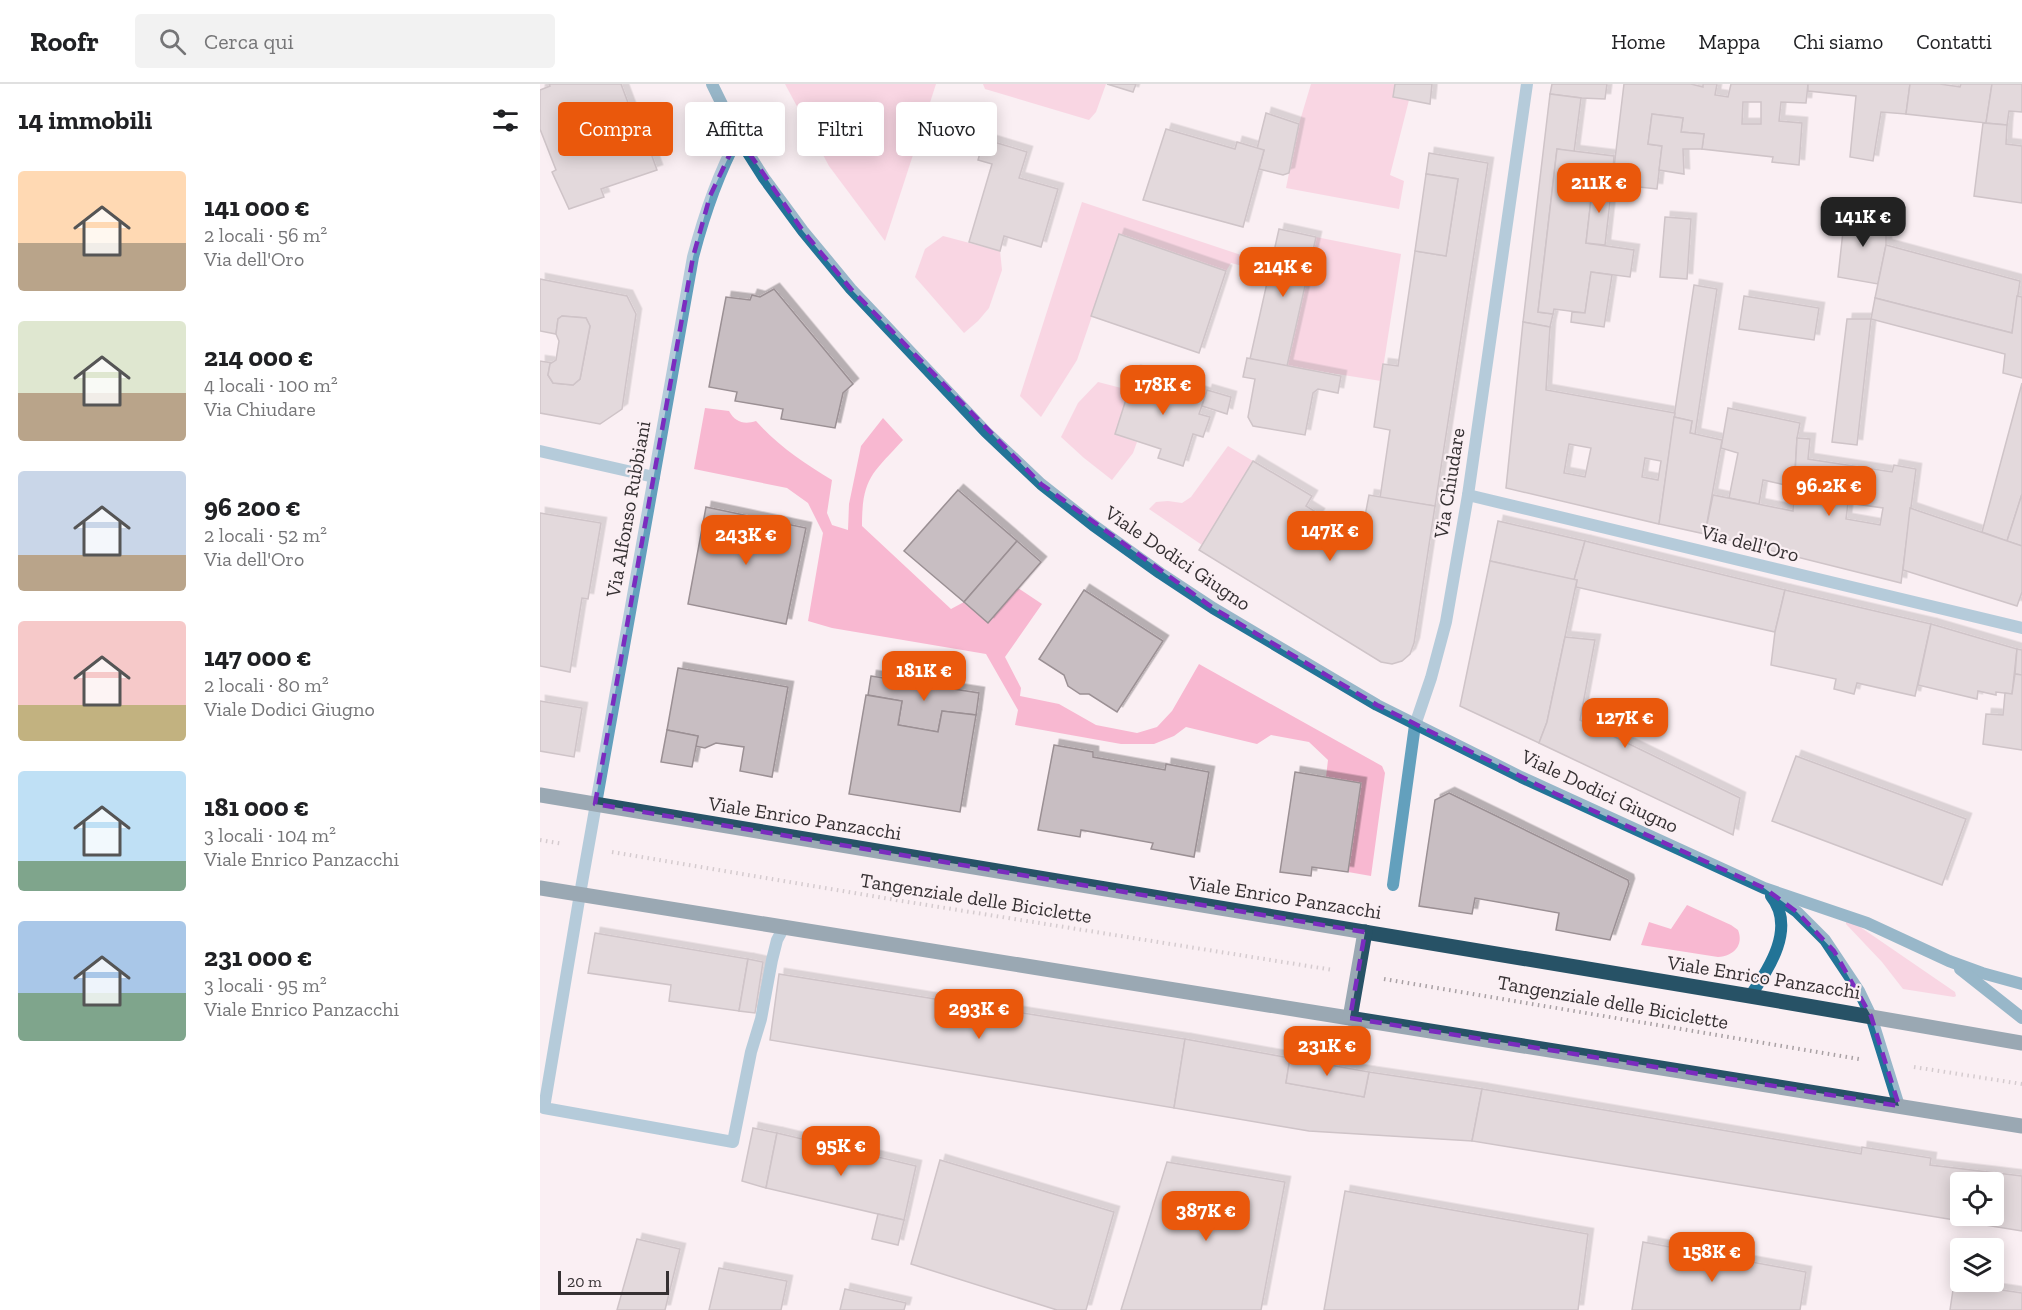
<!DOCTYPE html>
<html lang="it">
<meta charset="utf-8">
<style>
:root{--surface:#fff;--page:#f2f2f2;--text:#202124;--muted:#757577;--line:#e0e0e0;--accent:#ea580c}
body{margin:0;font-family:"Zilla Slab",serif;background:var(--page);color:var(--text);height:100vh;display:flex;flex-direction:column;font-size:22px;white-space:nowrap}
*{box-sizing:border-box;margin:0}
p{font-size:20px;color:var(--muted)}
.icon{flex:none;width:33px;height:33px;fill:none;stroke:currentColor;stroke-width:2;stroke-linecap:round;stroke-linejoin:round}
.map{position:relative;flex:1;overflow:hidden}
.sheet{display:flex;flex-direction:column;background:var(--surface);width:540px}
.sheet>*{flex:none}
.hud{position:absolute;left:18px;top:18px;width:570px;height:54px;display:flex;gap:12px}
.buttons{position:absolute;left:1410px;top:1088px;display:grid;gap:12px}
.buttons a{display:grid;place-items:center;width:54px;height:54px;border-radius:6px;background:var(--surface);box-shadow:0 3px 15px #0003;font-size:30px}
.scale{position:absolute;left:18px;bottom:15px;width:111px;box-sizing:border-box;padding-left:6px;border:3px solid #353032;border-top:0;font-size:16px;line-height:21px;white-space:nowrap;color:#353032;-webkit-text-stroke:4px #faeff3;paint-order:stroke}
.price{position:absolute;translate:-50% -51px;padding:0 14px;border-radius:12px;background:var(--accent);color:#fff;font-size:20px;line-height:39px;filter:drop-shadow(0 2px 3px #0008)}
.price::after{content:'';position:absolute;left:50%;top:36px;width:18px;height:14px;margin-left:-9px;background:inherit;clip-path:polygon(0 0,100% 0,50% 100%)}
.price.active{background:#222;color:#fff}
ul{padding:0;list-style:none}
li{display:flex;align-items:center;gap:18px;height:150px;padding:0 18px}
li span{display:grid;place-items:center;flex:none;width:168px;height:120px;border-radius:6px;color:#555}
li>.icon{margin-inline-start:auto}
span .icon{width:72px;height:72px;fill:#fffc;stroke-width:1}
li b{font-size:26px}
h2{display:flex;justify-content:space-between;align-items:center;height:72px;padding:0 18px;font-size:26px}
.pill{padding:0 21px;border-radius:6px;background:var(--surface);box-shadow:0 3px 15px #0003;font-size:21px;line-height:54px}
.pill.active{background:var(--accent);color:#fff}
header{display:flex;align-items:center;gap:36px;box-sizing:border-box;height:84px;padding:0 30px;background:var(--surface);border-bottom:2px solid var(--line)}
header strong{font-size:28px}
nav{display:flex;gap:33px;margin-inline-start:auto;font-size:21px}
.search{width:420px;height:54px;background:var(--page);display:flex;align-items:center;gap:15px;box-sizing:border-box;padding:0 21px;border-radius:6px;color:var(--muted);font-size:22px}
main{display:flex;flex:1;min-height:0}
.map>svg:first-child{display:block}
</style>
<header>
<strong>Roofr</strong>
<div class="search"><svg class="icon" aria-label="search" viewBox="0 0 24 24"><circle cx="10" cy="10" r="6"/><path d="M15 15l6 6"/></svg>Cerca qui</div>
<nav><a>Home</a><a>Mappa</a><a>Chi siamo</a><a>Contatti</a></nav>
</header>
<main>
<section class="sheet">
<h2>14 immobili<svg class="icon" aria-label="filters" viewBox="0 0 24 24"><path d="M4 7h16M4 17h16"/><circle cx="9" cy="7" r="2"/><circle cx="15" cy="17" r="2"/></svg></h2>
<ul>
<li><span style="background:linear-gradient(#ffd9b3 60%,#b9a48a 0)"><svg class="icon" aria-label="home" viewBox="0 0 24 24"><path d="M3 11l9-7 9 7M6 9v11h12V9"/></svg></span><div><b>141 000 €</b><p>2 locali · 56 m²</p><p>Via dell'Oro</p></div></li>
<li><span style="background:linear-gradient(#dfe7d0 60%,#b9a48a 0)"><svg class="icon" aria-label="home" viewBox="0 0 24 24"><path d="M3 11l9-7 9 7M6 9v11h12V9"/></svg></span><div><b>214 000 €</b><p>4 locali · 100 m²</p><p>Via Chiudare</p></div></li>
<li><span style="background:linear-gradient(#c9d6e8 70%,#b9a48a 0)"><svg class="icon" aria-label="home" viewBox="0 0 24 24"><path d="M3 11l9-7 9 7M6 9v11h12V9"/></svg></span><div><b>96 200 €</b><p>2 locali · 52 m²</p><p>Via dell'Oro</p></div></li>
<li><span style="background:linear-gradient(#f6c9c9 70%,#c2b280 0)"><svg class="icon" aria-label="home" viewBox="0 0 24 24"><path d="M3 11l9-7 9 7M6 9v11h12V9"/></svg></span><div><b>147 000 €</b><p>2 locali · 80 m²</p><p>Viale Dodici Giugno</p></div></li>
<li><span style="background:linear-gradient(#bfe0f5 75%,#7fa58c 0)"><svg class="icon" aria-label="home" viewBox="0 0 24 24"><path d="M3 11l9-7 9 7M6 9v11h12V9"/></svg></span><div><b>181 000 €</b><p>3 locali · 104 m²</p><p>Viale Enrico Panzacchi</p></div></li>
<li><span style="background:linear-gradient(#a9c7e8 60%,#7fa58c 0)"><svg class="icon" aria-label="home" viewBox="0 0 24 24"><path d="M3 11l9-7 9 7M6 9v11h12V9"/></svg></span><div><b>231 000 €</b><p>3 locali · 95 m²</p><p>Viale Enrico Panzacchi</p></div></li>
</ul>
</section>
<div class="map">
<svg width="1482" height="1226" viewBox="0 0 1482 1226">
<defs>
<filter id="shadow"><feDropShadow dx="5.5" dy="-5.5" stdDeviation="0" flood-color="#0004"/></filter>
</defs>
<rect width="100%" height="100%" fill="#faeff3"/>
<!-- green -->
<g fill="#f8b8d1">
<path d="M245,0h151l-51,157 -56,-75z"/>
<path d="M443,0h123l-10,28 -7,8 -104,-31z"/>
<path d="M771,0h84l-2,13 16,3 -19,75 14,6 -5,28 -113,-21 13,-64z"/>
<path d="M542,118l189,63 -1,8 -39,-10 -5,8 -106,-37 -43,126 -36,57 -21,-21z"/>
<path d="M403,152l57,15 2,19 -13,38 -11,13 -14,12 -49,-56 10,-28z"/>
<path d="M776,153l85,17 -20,127 -94,-15z"/>
<path d="M558,298l31,8 -14,44 22,8 -4,11 -21,27 -28,-22 -23,-21 17,-34z"/>
<path d="M165,324l24,3c6,11 15,14 27,10 22,25 48,42 76,59l-5,33 5,12 16,5 1,-26 12,-58 22,-28 20,22c-31,34 -41,38 -41,86l89,83 13,-7 54,-14 24,16 -37,53 16,31 -1,8 39,8 37,21 41,8 20,-6 15,-16 27,-47 183,102 3,7 -14,103 -23,-4 13,-89 -35,-6 2,-17 -19,-18 -38,-7 -14,9 -71,-17 -12,9 -20,8h-33l-106,-19 3,-15 -32,-56 -154,-26 -24,-7 15,-88 -15,-30 -21,-15 -93,-19z"/>
<path d="M688,362l25,15 -51,84 -53,-36 7,-7 12,-1 14,2 9,-6z"/>
<path d="M1147,821l44,20 7,5c6,15 -4,26 -20,27l-77,-12 8,-23 22,7z"/>
<path d="M1310,836l105,72 1,4 -2,1 -51,-8 -21,-27 -36,-38v-2z"/>
</g>
<!-- building -->
<g fill="#c8bec2" stroke="#9b9094" stroke-width="1.5" fill-rule="evenodd" filter="url(#shadow)">
<path d="M9,0h72l12,32 -5,2 7,19 9,-3 13,36 -56,19 3,8 -35,12 -17,-37 4,-2 -16,-41v-39l10,-4z"/>
<path d="M567,0h29l-3,8z"/>
<path d="M855,0h37l-2,20 -37,-7z"/>
<path d="M1012,0h55l-2,15 -24,-1 -31,-4z"/>
<path d="M1084,0h67l12,3v-3h14l-2,11 13,2 3,-13h77l-2,19 -25,-1 -2,19 23,2 -3,42 -27,-3 1,-5 -71,-8 2,-15 -23,-2 2,-14 -31,-4 -4,30 14,2 -5,43 -45,-5zM1203,18h18v22h-19z"/>
<path d="M1268,0h102l-4,30 -25,-2 -8,49 -23,-4 6,-61 -48,-5z"/>
<path d="M1370,0h30l20,3 1,-3h31l-6,39 -80,-9z"/>
<path d="M1452,0h30v28l-13,-1 -2,14 -21,-2z"/>
<path d="M1010,10l31,4 -7,54 -17,-3 -19,163 15,2 -3,13 -27,-5z"/>
<path d="M726,29l33,11 -10,49 -6,2 -24,-6 5,-19 -7,-1z"/>
<path d="M1112,30l31,4 -2,14 23,2 -2,15h-19l1,25 -25,-4 3,-24 -14,-2z"/>
<path d="M1443,39l24,2 -1,19 16,2v57l-48,-7z"/>
<path d="M626,45l69,20 2,-7 27,8 -21,77 -100,-27z"/>
<path d="M444,55l43,13 -8,26 39,11 -17,58 -37,-11 -4,15 -31,-9 23,-78 -14,-4z"/>
<path d="M1017,65l57,7 -2,28 -19,-2 -7,61 48,7 -4,27 -39,-5 -6,41 -31,-4 -1,5 -15,-2z"/>
<path d="M889,69l59,10 -53,343 -55,-8 10,-68 -16,-3 9,-63 15,2 17,-115 31,5 12,-77 -32,-5z"/>
<path d="M886,90l32,5 -12,77 -31,-5z"/>
<path d="M1053,98l19,2 -7,61 -19,-2z"/>
<path d="M1305,129l41,4v28l-8,39 -40,-7z"/>
<path d="M1125,133l26,2 -4,60 -27,-2z"/>
<path d="M739,145l37,8 -29,129 -37,-7z"/>
<path d="M579,150l107,37 -27,82 -108,-37z"/>
<path d="M1346,161l134,36 -8,52 -137,-35z"/>
<path d="M1051,188l21,3 -8,52 -33,-5 1,-10 13,1z"/>
<path d="M0,195l87,17 9,18 -14,95 -22,15 -60,-11v-52l13,2 -3,1 -2,11 5,8 20,2 7,-6 10,-53 -4,-8 -24,-2 -4,3 -2,15 -16,-3z"/>
<path d="M1154,201l23,4 -22,145 -5,-1 2,-12 -18,-4z"/>
<path d="M234,205l79,95 -10,9 -8,35 -54,-9 2,-10 -48,-8 2,-9 -28,-5 17,-90 24,3 2,-5 8,2z"/>
<path d="M1204,212l75,12 -5,32 -75,-11z"/>
<path d="M1477,212l5,1v81l-19,-5 2,-19 -134,-35 4,-21 137,35z"/>
<path d="M22,232l24,2 4,8 -10,53 -7,6 -20,-2 -5,-8 2,-11 6,-4 3,-19 -3,-7 2,-15z"/>
<path d="M1307,235h24l-14,126 -25,-3z"/>
<path d="M983,238l27,5 -4,63 129,23 -16,111 -153,-36zM1029,360l22,4 -6,29 -21,-4zM1105,374l16,3 -3,19 -16,-3z"/>
<path d="M707,274l94,18 -3,17 -20,-4 -5,4 -8,42 -52,-9 -5,-9 7,-38 -12,-2z"/>
<path d="M595,287l71,23 -7,20 11,3 -7,20 -10,-3 -10,32 -25,-8 3,-9 -46,-15z"/>
<path d="M1482,299v111l-15,47 -25,-9z"/>
<path d="M667,306l24,7 -4,17 -25,-8z"/>
<path d="M1188,324l72,15 -3,15 -3,49 -31,-7 -4,24 -30,-6 9,-45 -17,-5z"/>
<path d="M1134,333l18,4 -2,12 32,7 -17,94 -46,-10z"/>
<path d="M1257,354l13,1 -2,20 84,13 2,-7 22,4 -15,114 -196,-49 8,-39 80,16zM1308,419l35,5 -3,17 -34,-6z"/>
<path d="M713,377l59,35 -6,10 13,8 -14,21 27,14 29,-12 8,-42 66,11 -21,137 -4,11 -8,7 -10,3 -11,-2 -182,-112z"/>
<path d="M418,406l59,51 -53,61 -60,-51z"/>
<path d="M1482,410v52l-15,-5z"/>
<path d="M166,423l100,21 -20,96 -98,-20z"/>
<path d="M1370,424l112,38v46l-5,14 -114,-36z"/>
<path d="M0,429l61,10 -13,76 -6,-1 -12,74 -30,-6z"/>
<path d="M958,437l87,20 -11,39 -84,-19z"/>
<path d="M477,457l24,21 -53,61 -24,-21z"/>
<path d="M1045,457l200,49 -10,42 -199,-45 1,-7h-3z"/>
<path d="M950,477l87,19 -30,142 -8,21 -79,-37z"/>
<path d="M544,506l79,51 -46,71 -28,-18h-9l-12,-8 -4,-11 -25,-16z"/>
<path d="M1245,506l146,34 -16,72 -58,-13 -3,11 -20,-5 2,-10 -65,-14 4,-33z"/>
<path d="M1391,540l86,25 -5,45 -16,-2v3l-18,-4 -1,8 -59,-14z"/>
<path d="M1025,553l30,3 -15,80 160,78 -7,37 -194,-92 8,-21z"/>
<path d="M1477,565l5,1v25l-7,-1z"/>
<path d="M138,584l110,19 -16,90 -32,-6 4,-24 -28,-4 -11,5 -10,-2 3,-10 -31,-6z"/>
<path d="M1475,590l7,1v75l-39,-6 3,-30 17,1 2,-22 7,1z"/>
<path d="M331,592l108,17 -3,22 -34,-4 -4,21 -40,-7 4,-24 -34,-6z"/>
<path d="M326,611l36,6 -4,24 40,7 4,-21 34,4 -16,97 -111,-18z"/>
<path d="M0,617l42,7 -8,49 -34,-6z"/>
<path d="M127,646l31,6 -6,31 -31,-5z"/>
<path d="M514,661l39,7v5l72,13 1,-6 43,8 -15,85 -43,-8 2,-6 -72,-13 -1,7 -42,-7z"/>
<path d="M1256,672l170,63 -24,66 -170,-64z"/>
<path d="M755,688l66,11 -13,89 -36,-5 -1,9 -31,-4z"/>
<path d="M909,709l179,87 1,4 -19,56 -54,-10 3,-17 -84,-15 -3,16 -53,-8 16,-106z"/>
<path d="M55,849l153,26 -9,52 -70,-10 2,-16 -83,-12z"/>
<path d="M208,875l15,3 -8,51 -16,-2z"/>
<path d="M239,890l406,65 -11,69 -404,-68z"/>
<path d="M645,955l105,19 -4,25 78,14 5,-25 113,17 -10,52 -163,-10 -135,-23z"/>
<path d="M750,974l79,14 -5,25 -78,-14z"/>
<path d="M942,1005l379,65 1,-7 69,11 -1,7 92,11v55l-550,-90zM1420,1098h34v33h-34z"/>
<path d="M213,1044l24,5 -11,55 -24,-7z"/>
<path d="M237,1049l139,33 -12,54 -138,-32z"/>
<path d="M400,1076l174,52 -28,98h-29l-146,-46z"/>
<path d="M627,1078l118,20 -24,128h-140z"/>
<path d="M805,1107l243,43 -10,76h-254z"/>
<path d="M338,1130l26,6 -6,25 -26,-6z"/>
<path d="M97,1155l43,10 -15,61h-48z"/>
<path d="M1103,1158l163,30 -6,38h-168z"/>
<path d="M179,1184l68,13 -6,29h-72z"/>
<path d="M1414,1199l68,10v17h-72z"/>
<path d="M305,1205l61,14 -2,7h-64z"/>
</g>
<g fill="none" stroke-linecap="round" stroke-linejoin="round">
<!-- path -->
<g stroke="#a9a1a4" stroke-width="4" stroke-dasharray="1.5 4.5" stroke-linecap="butt">
<path d="M0,756l23,4"/>
<path d="M72,768l290,49 431,69"/>
<path d="M844,895l475,80"/>
<path d="M1374,983l108,17"/>
</g>
<!-- lane -->
<path stroke="#63a0bd" stroke-width="12" d="M40,810l-36,214 189,34 18,-90 10,-33 11,-59 5,-20 7,-13"/>
<!-- street -->
<g stroke="#63a0bd" stroke-width="12">
<path d="M0,367l114,26"/>
<path d="M928,411l554,133"/>
<path d="M853,801l22,-160 16,-47 15,-56 22,-127 59,-411"/>
<path d="M40,810l113,-637c11,-42 24,-81 45,-120"/>
</g>
<!-- secondary -->
<g stroke="#227497" stroke-width="12">
<path d="M172,0l26,53 26,41 39,53 48,58 135,143 55,52 52,41 67,48 53,35 164,97 144,72 243,111 103,35 82,38 33,12 40,11"/>
<path d="M1232,810l25,18 28,28 34,51 12,25 28,90"/>
<path d="M1420,885l62,49"/>
<path d="M1210,912c20,-28 46,-69 21,-100"/>
</g>
<!-- primary -->
<g stroke="#275266" stroke-width="15">
<path d="M0,711l1210,201 272,47"/>
<path d="M0,804l1482,238"/>
<path d="M810,934l15,-86"/>
</g>
</g>
<!-- marked area -->
<path d="M0 0H1482V1226H0ZM198,53l65,94 48,58 190,195 172,124 164,97 177,88 210,95 33,24 37,39 37,65 28,90 -549,-88 15,-86 -770,-128 98,-547 17,-61z" fill="#faeff3" fill-opacity=".55" fill-rule="evenodd"/>
<path fill="none" stroke="#7b2cbf" stroke-width="4.5" stroke-dasharray="12 8" stroke-linejoin="round" d="M198,53l65,94 48,58 190,195 172,124 164,97 177,88 210,95 33,24 37,39 37,65 28,90 -549,-88 15,-86 -770,-128 98,-547 17,-61z"/>
<g text-anchor="middle" dominant-baseline="central" stroke-width="4.5" stroke-linejoin="round" paint-order="stroke">
<!-- street labels -->
<g font-size="20" fill="#353032" stroke="#faeff3">
<text transform="translate(909 399) rotate(-81)">Via Chiudare</text>
<text transform="translate(88 425) rotate(-80)">Via Alfonso Rubbiani</text>
<text transform="translate(1210 459) rotate(14)">Via dell'Oro</text>
<text transform="translate(638 474) rotate(34)">Viale Dodici Giugno</text>
<text transform="translate(1060 707) rotate(25)">Viale Dodici Giugno</text>
<text transform="translate(265 734) rotate(9)">Viale Enrico Panzacchi</text>
<text transform="translate(745 813) rotate(9)">Viale Enrico Panzacchi</text>
<text transform="translate(436 814) rotate(9)">Tangenziale delle Biciclette</text>
<text transform="translate(1224 893) rotate(9)">Viale Enrico Panzacchi</text>
<text transform="translate(1073 918) rotate(10)">Tangenziale delle Biciclette</text>
</g>
</g>
</svg>
<div class="buttons">
<a><svg class="icon" aria-label="locate" viewBox="0 0 24 24"><circle cx="12" cy="12" r="6"/><path d="M12 2v4M12 18v4M2 12h4M18 12h4"/></svg></a>
<a><svg class="icon" aria-label="layers" viewBox="0 0 24 24"><path d="M12 4l9 5-9 5-9-5zM3 14l9 5 9-5"/></svg></a>
</div>
<div class="scale">20 m</div>
<b class="price" style="left:1059px;top:130px">211K €</b>
<b class="price active" style="left:1323px;top:164px">141K €</b>
<b class="price" style="left:743px;top:214px">214K €</b>
<b class="price" style="left:623px;top:332px">178K €</b>
<b class="price" style="left:1289px;top:433px">96.2K €</b>
<b class="price" style="left:790px;top:478px">147K €</b>
<b class="price" style="left:206px;top:482px">243K €</b>
<b class="price" style="left:384px;top:618px">181K €</b>
<b class="price" style="left:1085px;top:665px">127K €</b>
<b class="price" style="left:439px;top:956px">293K €</b>
<b class="price" style="left:787px;top:993px">231K €</b>
<b class="price" style="left:301px;top:1093px">95K €</b>
<b class="price" style="left:666px;top:1158px">387K €</b>
<b class="price" style="left:1172px;top:1199px">158K €</b>
<div class="hud">
<a class="pill active">Compra</a>
<a class="pill">Affitta</a>
<a class="pill">Filtri</a>
<a class="pill">Nuovo</a>
</div>
</div>
</main>
